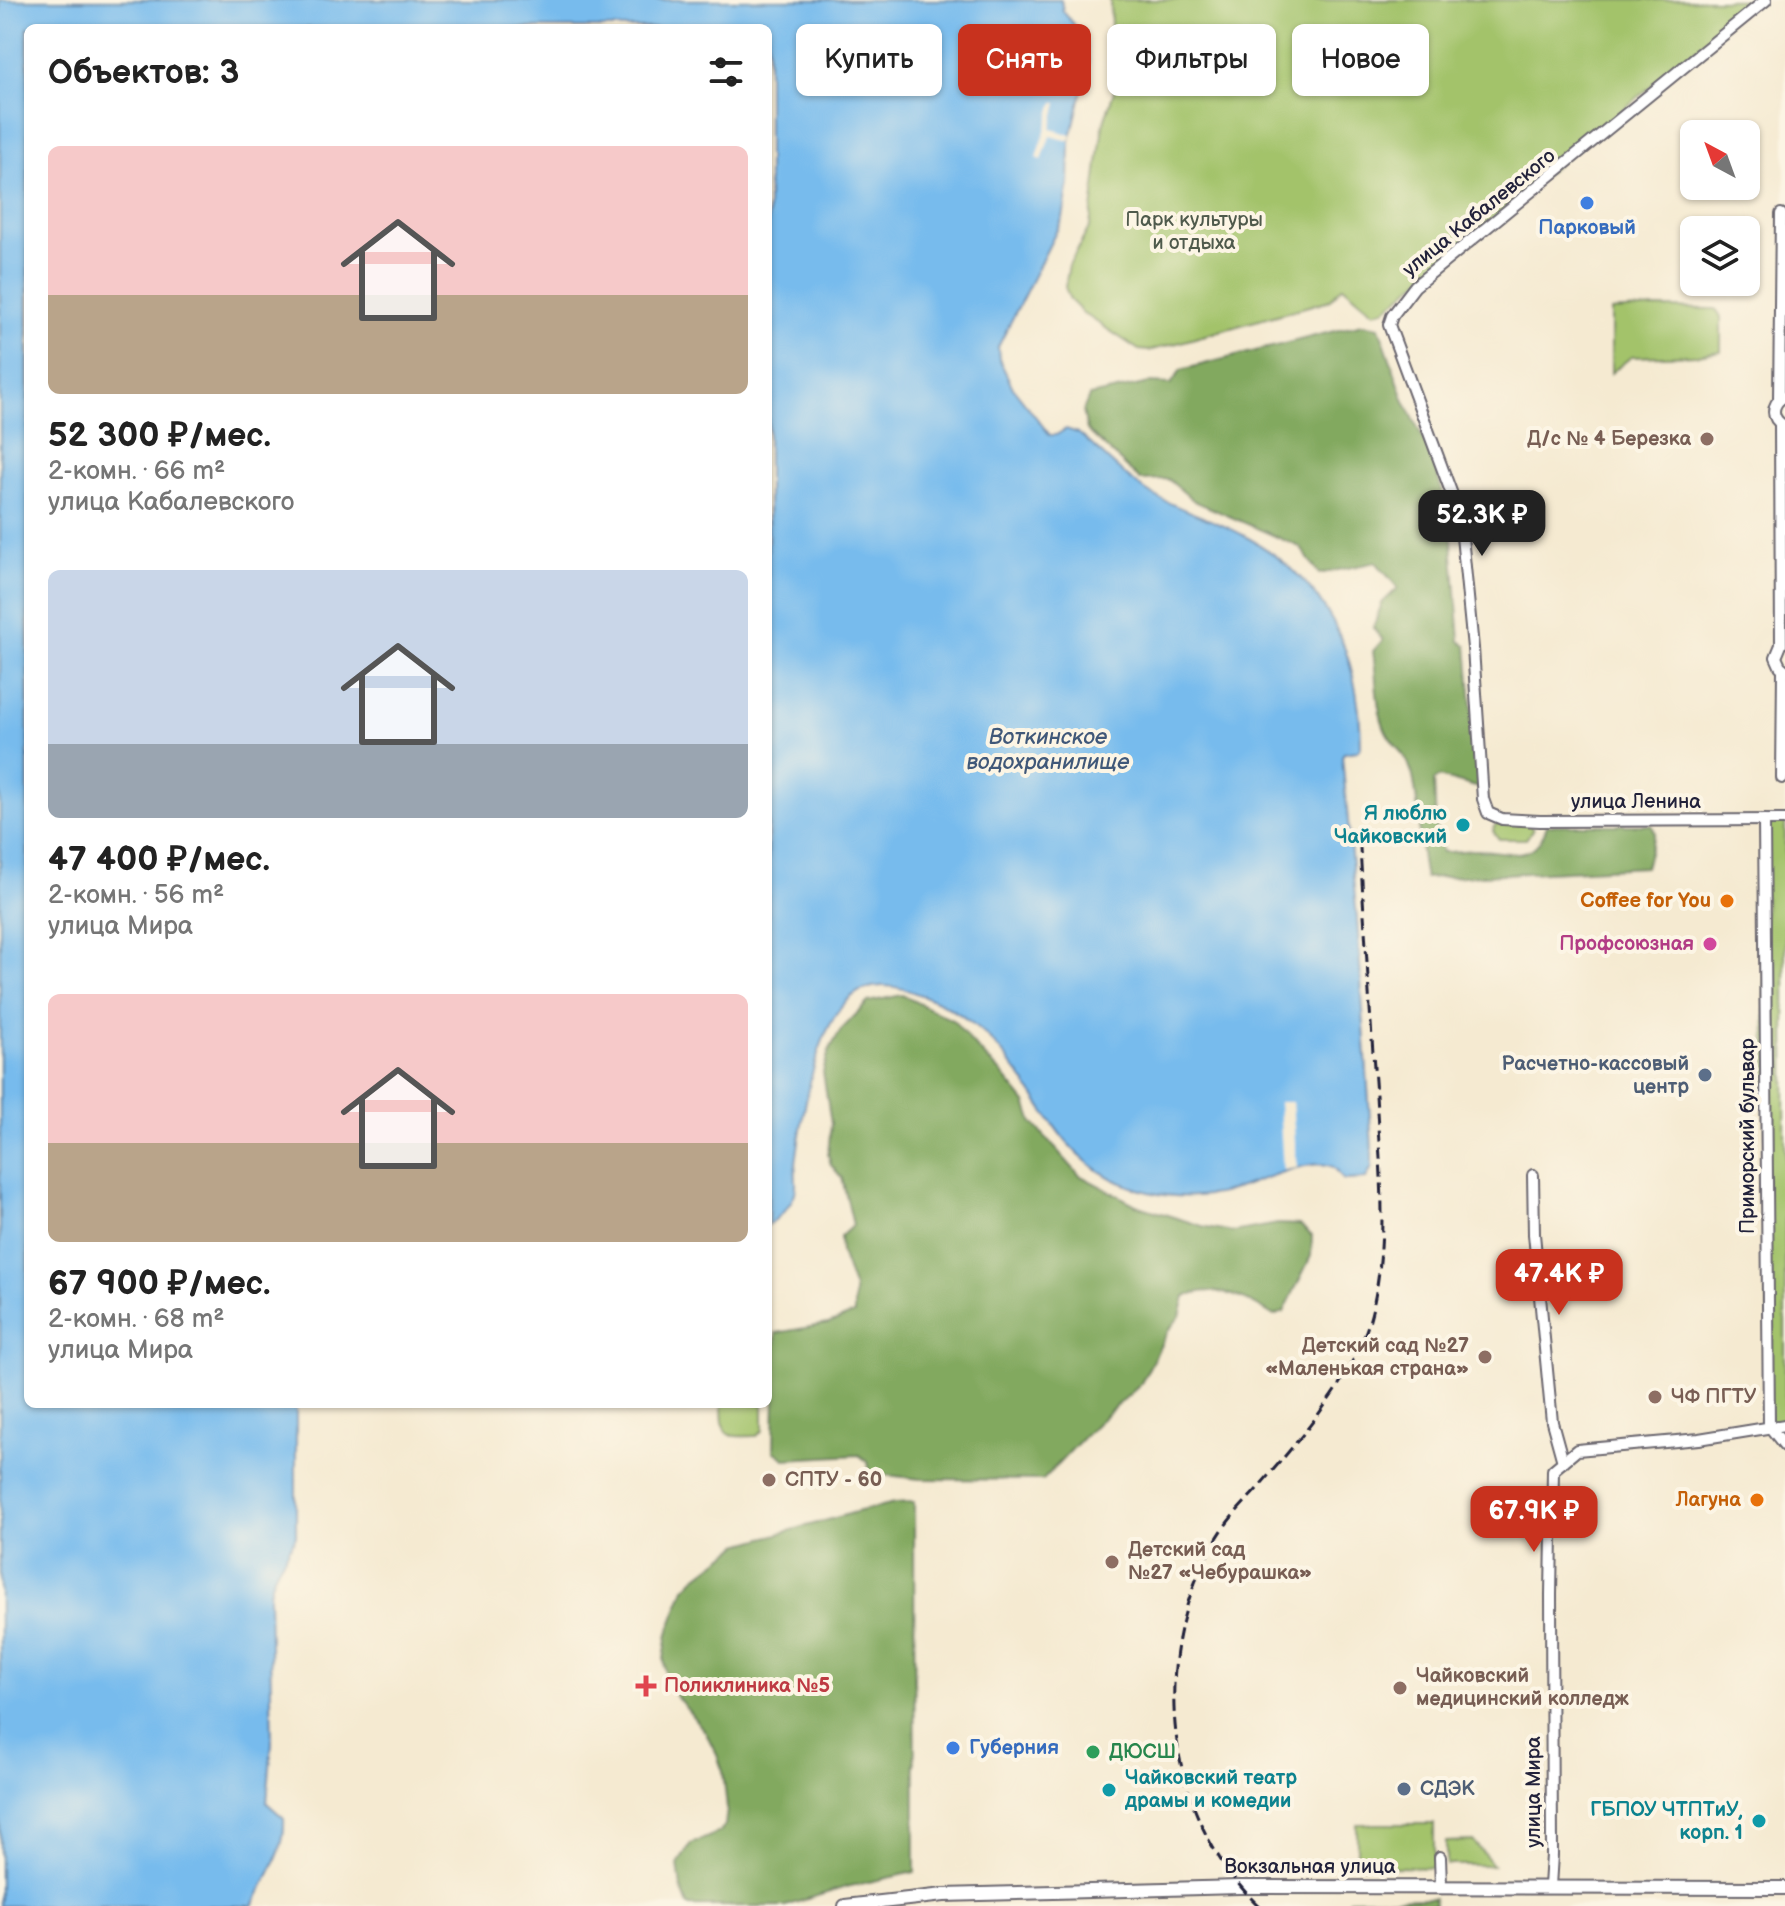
<!DOCTYPE html>
<html lang="ru">
<meta charset="utf-8">
<style>
:root{--surface:#fff;--page:#f2f2f2;--text:#222;--muted:#767676;--accent:#c8321e}
body{margin:0;font-family:"Balsamiq Sans",sans-serif;background:var(--page);color:var(--text);height:100vh;display:flex;flex-direction:column;font-size:30px;white-space:nowrap}
*{box-sizing:border-box;margin:0}
p{font-size:26px;color:var(--muted)}
.icon{flex:none;width:44px;height:44px;fill:none;stroke:currentColor;stroke-width:2;stroke-linecap:round;stroke-linejoin:round}
.map{position:relative;flex:1;overflow:hidden}
.drawer{position:absolute;left:24px;top:24px;width:748px;height:1384px;display:flex;flex-direction:column;background:var(--surface);border-radius:12px;box-shadow:0 2px 6px #0004}
.drawer>*{flex:none}
.banner{position:absolute;left:796px;top:24px;width:760px;height:72px;display:flex;gap:16px}
.needle{width:52px;rotate:319deg}
.fabs{position:absolute;left:1680px;top:120px;display:grid;gap:16px}
.fabs a{display:grid;place-items:center;width:80px;height:80px;border-radius:12px;background:var(--surface);box-shadow:0 2px 6px #0004;font-size:40px}
.price{position:absolute;translate:-50% -68px;padding:0 18px;border-radius:16px;background:var(--accent);color:#fff;font-size:26px;line-height:52px;filter:drop-shadow(0 2px 4px #0008)}
.price::after{content:'';position:absolute;left:50%;top:48px;width:24px;height:18px;margin-left:-12px;background:inherit;clip-path:polygon(0 0,100% 0,50% 100%)}
.price.on{background:#222;color:#fff}
ul{padding:0;list-style:none}
li{display:grid;align-content:center;gap:16px;height:424px;padding:0 24px}
li span{display:grid;place-items:center;height:248px;border-radius:12px;color:#555}
li>.icon{margin-inline-start:auto}
span .icon{width:144px;height:144px;fill:#fffc;stroke-width:1}
li b{font-size:34px}
h2{display:flex;justify-content:space-between;align-items:center;height:96px;padding:0 24px;font-size:34px}
.pill{padding:0 28px;border-radius:12px;background:var(--surface);box-shadow:0 2px 6px #0004;font-size:28px;line-height:72px}
.pill.on{background:var(--accent);color:#fff}
.map>svg:first-child{display:block}
</style>
<div class="map">
<svg width="1785" height="1906" viewBox="0 0 1785 1906">
<rect width="100%" height="100%" fill="#fcf5e5"/>
<filter id="ink" filterUnits="userSpaceOnUse"><feTurbulence type="fractalNoise" baseFrequency=".0125" numOctaves="2"/><feDisplacementMap in="SourceGraphic" scale="16" xChannelSelector="R" yChannelSelector="G"/><feConvolveMatrix kernelMatrix="1 2 1 2 8 2 1 2 1" color-interpolation-filters="sRGB"/></filter>
<filter id="wash" filterUnits="userSpaceOnUse"><feTurbulence type="fractalNoise" baseFrequency=".006" numOctaves="4" result="noise"/><feDisplacementMap in="SourceGraphic" scale="32" xChannelSelector="R" yChannelSelector="G"/><feGaussianBlur stdDeviation="1.8" result="paint"/><feColorMatrix in="noise" values="0 0 0 0 0 0 0 0 0 0 0 0 0 0 0 0 0 1.4 0 .05"/><feComposite in="paint" operator="in"/></filter>
<g filter="url(#wash)">
<rect width="100%" height="100%" fill="#f5ead1"/>
<!-- green -->
<g fill="#a3c36b" stroke="#627253" stroke-width="2">
<path d="M1110,0h644l-369,309 -11,3 -31,-26 -13,14 -181,51 -10,-1 -56,-37 -13,-13 -5,-13 4,-22 21,-39 13,-101 17,-52 -9,-47z"/>
<path d="M1655,308l61,1 5,9v33l-24,4 -66,2 -20,16v-62z"/>
<path d="M1764,820h21v605l-16,1z"/>
<path d="M1501,822h25l7,7 -7,10h-27l-6,-8 3,-7z"/>
<path d="M722,1404h41v26l-6,6c-34,1 -34,2 -35,-32z"/>
<path d="M1357,1824h77v44l-77,-2z"/>
<path d="M1473,1841l20,24h-47v-23z"/>
</g>
<!-- forest -->
<g fill="#82a95f" stroke="#52664d" stroke-width="2">
<path d="M1362,324l17,3 25,72 27,56 19,61 10,125 7,4 12,143 -40,-11 -5,4 2,46 6,25c13,1 25,-3 38,-2 30,1 55,15 67,-25h105l3,7 -10,35 -220,11c-8,-34 -4,-71 -13,-105 -6,-20 -18,-26 -26,-42 -11,-24 -9,-54 -13,-80l10,-11 -10,-12 9,-25 16,-15 -22,-26 -57,12 -19,-27 -106,-46 -26,-22 -28,1 -53,-50 -4,-19 6,-15 60,-13 22,1 10,-14z"/>
<path d="M902,995l52,26 15,19 34,35 23,28 7,20 46,52 57,30 66,21 30,6 46,-8 22,1 12,11 -1,20 -27,56 -10,4c-24,-16 -60,-34 -89,-19l-5,19 -12,15 -28,54 -44,39 -53,56 -123,-1 -50,-6 -2,-11 -9,-7 -74,4 -11,-8 2,-118 52,-9 26,-10v-25l-13,-36 -1,-16 13,-12 -11,-47 -11,-13 -3,-11 3,-30 -8,-52 6,-21 11,-20 28,-29z"/>
<path d="M914,1502l1,370 -69,15 -61,19h-97l-7,-18 -3,-24 13,-20 29,-12 5,-7 2,-17 -4,-36 -6,-17 -11,-22 -40,-50 -2,-24 4,-26 17,-45 10,-10 44,-33 117,-33 38,-9z"/>
<path d="M1434,1898l1,8h-86v-7z"/>
</g>
<!-- water -->
<path fill="#77bbed" stroke="#4c6e94" stroke-width="2" d="M0,0h1061l2,11 22,28 4,23 -19,79 -1,43 -6,34 -65,129 1,12 14,29 37,47h6l10,-6 12,4c24,19 44,43 70,59 30,18 64,26 95,43 84,45 117,118 118,211l-4,5 -13,2 -2,3 15,163 15,229v19l-6,12 -22,1c-5,-4 -5,-10 -11,-13 -23,-13 -90,23 -116,27 -37,6 -73,1 -106,-16 -49,-26 -64,-67 -95,-108 -27,-36 -56,-62 -98,-76 -18,-7 -35,-11 -53,-5 -49,17 -63,129 -69,174 -2,10 2,21 -1,30 -5,14 -15,24 -27,32v-1197h-740v1376h268v131c-8,22 -26,37 -27,61l3,147 -5,60 17,15c2,34 -17,58 -31,88h-253z"/>
<!-- pier -->
<g fill="#f5ead1">
<path d="M1054,102l4,1 -7,26 21,6 -2,6 -20,-5 -8,24 -5,-2z"/>
<path d="M1279,1102h13l5,66 -14,2z"/>
</g>
</g>
<g filter="url(#ink)">
<g fill="none" stroke-linecap="round" stroke-linejoin="round">
<defs>
<g id="minor">
<path d="M1766,0l-351,286 -23,30 -3,9 71,191 13,132 10,151 5,14 14,6 38,2 245,-1"/>
<path d="M1779,400l2,-186"/>
<path d="M1780,424l1,221 -5,12 4,9 5,4"/>
<path d="M1783,425c-12,-7 -12,-20 0,-28"/>
<path d="M1782,778l1,-109"/>
<path d="M1764,820l5,606 16,20"/>
<path d="M1533,1175l1,59 18,188 11,40"/>
<path d="M1440,1857l1,29"/>
<path d="M1550,1886l2,-31 -1,-260 2,-125 24,-20 122,-11 86,-14"/>
</g>
<path id="major" d="M845,1906l99,-11 295,-8 546,1"/>
</defs>
<!-- minor casing -->
<use href="#minor" stroke="#6c6870" stroke-width="14"/>
<!-- major casing -->
<use href="#major" stroke="#6c6870" stroke-width="16"/>
<!-- minor -->
<use href="#minor" stroke="#fff" stroke-width="10"/>
<!-- major -->
<use href="#major" stroke="#fff" stroke-width="12"/>
<!-- rail -->
<path stroke="#22223b" stroke-width="3" stroke-dasharray="12 6" stroke-linecap="butt" d="M1259,1906c-100,-95 -112,-264 -36,-377 11,-17 27,-31 39,-46 41,-48 95,-109 110,-172 17,-71 8,-144 4,-216 -6,-82 -11,-164 -16,-247"/>
</g>
</g>
<!-- markers -->
<g fill="#3f7fe0" stroke="#fcf5e5" stroke-width="3">
<circle cx="1587" cy="203" r="8"/>
<circle cx="953" cy="1748" r="8"/>
</g>
<g fill="#8d6e63" stroke="#fcf5e5" stroke-width="3">
<circle cx="1707" cy="439" r="8"/>
<circle cx="1485" cy="1357" r="8"/>
<circle cx="1655" cy="1397" r="8"/>
<circle cx="769" cy="1480" r="8"/>
<circle cx="1112" cy="1562" r="8"/>
<circle cx="1400" cy="1688" r="8"/>
</g>
<g fill="#0f9aa8" stroke="#fcf5e5" stroke-width="3">
<circle cx="1463" cy="825" r="8"/>
<circle cx="1109" cy="1790" r="8"/>
<circle cx="1759" cy="1821" r="8"/>
</g>
<g fill="#e8710a" stroke="#fcf5e5" stroke-width="3">
<circle cx="1727" cy="901" r="8"/>
<circle cx="1757" cy="1500" r="8"/>
</g>
<circle fill="#d1479c" stroke="#fcf5e5" stroke-width="3" cx="1710" cy="944" r="8"/>
<g fill="#5c6f8a" stroke="#fcf5e5" stroke-width="3">
<circle cx="1705" cy="1075" r="8"/>
<circle cx="1404" cy="1789" r="8"/>
</g>
<path fill="#e0444e" stroke="#fcf5e5" stroke-width="3" d="M642 1674h8v8h8v8h-8v8h-8v-8h-8v-8h8z"/>
<circle fill="#2e9e5b" stroke="#fcf5e5" stroke-width="3" cx="1093" cy="1752" r="8"/>
<g text-anchor="middle" dominant-baseline="central" stroke-width="8" stroke-linejoin="round" paint-order="stroke">
<!-- street labels -->
<g font-size="20" fill="#22223b" stroke="#fcf5e5">
<text transform="translate(1479 213) rotate(-39)">улица Кабалевского</text>
<text x="1636" y="802">улица Ленина</text>
<text transform="translate(1748 1136) rotate(-90)">Приморский бульвар</text>
<text transform="translate(1534 1792) rotate(-90)">улица Мира</text>
<text x="1310" y="1867">Вокзальная улица</text>
</g>
<!-- park labels -->
<g font-size="20" fill="#4f5a4c" stroke="#fcf5e5">
<text x="1194" y="220">Парк культуры<tspan x="1194" dy="23">и отдыха</tspan></text>
</g>
<!-- shop labels -->
<g font-size="20" font-weight="bold" fill="#366cbe" stroke="#fcf5e5">
<text x="1587" y="228">Парковый</text>
<text x="969" y="1748" text-anchor="start">Губерния</text>
</g>
<!-- education labels -->
<g font-size="20" font-weight="bold" fill="#785e54" stroke="#fcf5e5" text-anchor="start">
<text x="1691" y="439" text-anchor="end">Д/с № 4 Березка</text>
<text x="1469" y="1346" text-anchor="end">Детский сад №27<tspan x="1469" dy="23">«Маленькая страна»</tspan></text>
<text x="1671" y="1397">ЧФ ПГТУ</text>
<text x="785" y="1480">СПТУ - 60</text>
<text x="1128" y="1550">Детский сад<tspan x="1128" dy="23">№27 «Чебурашка»</tspan></text>
<text x="1416" y="1676">Чайковский<tspan x="1416" dy="23">медицинский колледж</tspan></text>
</g>
<!-- culture labels -->
<g font-size="20" font-weight="bold" fill="#0d838f" stroke="#fcf5e5" text-anchor="end">
<text x="1447" y="814">Я люблю<tspan x="1447" dy="23">Чайковский</tspan></text>
<text x="1125" y="1778" text-anchor="start">Чайковский театр<tspan x="1125" dy="23">драмы и комедии</tspan></text>
<text x="1743" y="1810">ГБПОУ ЧТПТиУ,<tspan x="1743" dy="23">корп. 1</tspan></text>
</g>
<!-- food labels -->
<g font-size="20" font-weight="bold" fill="#c56008" stroke="#fcf5e5" text-anchor="end">
<text x="1711" y="901">Coffee for You</text>
<text x="1741" y="1500">Лагуна</text>
</g>
<!-- hotel labels -->
<g font-size="20" font-weight="bold" fill="#b23c85" stroke="#fcf5e5" text-anchor="end">
<text x="1694" y="944">Профсоюзная</text>
</g>
<!-- service labels -->
<g font-size="20" font-weight="bold" fill="#4e5e75" stroke="#fcf5e5" text-anchor="end">
<text x="1689" y="1064">Расчетно-кассовый<tspan x="1689" dy="23">центр</tspan></text>
<text x="1420" y="1789" text-anchor="start">СДЭК</text>
</g>
<!-- health labels -->
<g font-size="20" font-weight="bold" fill="#be3a42" stroke="#fcf5e5" text-anchor="start">
<text x="664" y="1686">Поликлиника №5</text>
</g>
<!-- leisure labels -->
<g font-size="20" font-weight="bold" fill="#27864d" stroke="#fcf5e5" text-anchor="start">
<text x="1109" y="1752">ДЮСШ</text>
</g>
<!-- water labels -->
<g font-size="22" font-style="italic" fill="#405879" stroke="#fcf5e5">
<text x="1048" y="737">Воткинское<tspan x="1048" dy="25">водохранилище</tspan></text>
</g>
</g>
</svg>
<div class="fabs">
<a><svg class="needle" viewBox="-14 -14 28 28"><path d="M0-13l5 13h-10z" fill="#e53935"/><path d="M0 13l5-13h-10z" fill="#767676"/></svg></a>
<a><svg class="icon" aria-label="layers" viewBox="0 0 24 24"><path d="M12 4l9 5-9 5-9-5zM3 14l9 5 9-5"/></svg></a>
</div>
<b class="price on" style="left:1482px;top:558px">52.3K ₽</b>
<b class="price" style="left:1559px;top:1317px">47.4K ₽</b>
<b class="price" style="left:1534px;top:1554px">67.9K ₽</b>
<div class="banner">
<a class="pill">Купить</a>
<a class="pill on">Снять</a>
<a class="pill">Фильтры</a>
<a class="pill">Новое</a>
</div>
<section class="drawer">
<h2>Объектов: 3<svg class="icon" aria-label="filters" viewBox="0 0 24 24"><path d="M4 7h16M4 17h16"/><circle cx="9" cy="7" r="2"/><circle cx="15" cy="17" r="2"/></svg></h2>
<ul>
<li><span style="background:linear-gradient(#f6c9c9 60%,#b9a48a 0)"><svg class="icon" aria-label="home" viewBox="0 0 24 24"><path d="M3 11l9-7 9 7M6 9v11h12V9"/></svg></span><div><b>52 300 ₽/мес.</b><p>2-комн. · 66 m²</p><p>улица Кабалевского</p></div></li>
<li><span style="background:linear-gradient(#c9d6e8 70%,#9aa5b1 0)"><svg class="icon" aria-label="home" viewBox="0 0 24 24"><path d="M3 11l9-7 9 7M6 9v11h12V9"/></svg></span><div><b>47 400 ₽/мес.</b><p>2-комн. · 56 m²</p><p>улица Мира</p></div></li>
<li><span style="background:linear-gradient(#f6c9c9 60%,#b9a48a 0)"><svg class="icon" aria-label="home" viewBox="0 0 24 24"><path d="M3 11l9-7 9 7M6 9v11h12V9"/></svg></span><div><b>67 900 ₽/мес.</b><p>2-комн. · 68 m²</p><p>улица Мира</p></div></li>
</ul>
</section>
</div>
